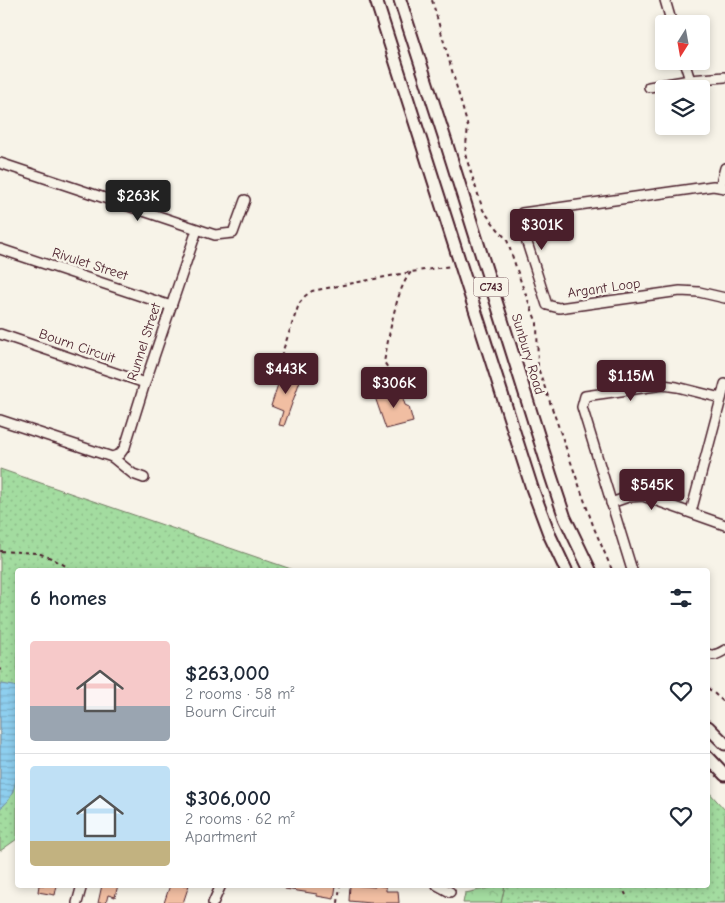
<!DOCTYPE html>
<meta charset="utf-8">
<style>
:root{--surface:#fff;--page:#f6f6f7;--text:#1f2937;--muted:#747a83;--line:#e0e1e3;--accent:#4a1f2b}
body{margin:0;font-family:"Comic Neue",sans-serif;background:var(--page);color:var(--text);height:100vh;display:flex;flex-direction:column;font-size:19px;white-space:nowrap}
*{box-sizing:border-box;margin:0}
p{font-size:16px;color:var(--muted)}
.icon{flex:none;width:28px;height:28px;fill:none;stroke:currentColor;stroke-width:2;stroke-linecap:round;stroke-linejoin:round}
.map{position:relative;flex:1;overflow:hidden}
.drawer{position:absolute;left:15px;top:568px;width:695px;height:320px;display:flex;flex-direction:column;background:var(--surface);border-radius:5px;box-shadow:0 2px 8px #0003}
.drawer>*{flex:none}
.needle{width:32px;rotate:191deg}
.fabs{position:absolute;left:655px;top:15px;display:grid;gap:10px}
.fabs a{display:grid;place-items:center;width:55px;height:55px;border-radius:5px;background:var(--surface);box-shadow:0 2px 8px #0003;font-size:25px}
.price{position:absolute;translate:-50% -42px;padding:0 11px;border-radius:5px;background:var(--accent);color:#fff;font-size:16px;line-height:32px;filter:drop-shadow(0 1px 2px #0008)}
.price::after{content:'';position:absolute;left:50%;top:30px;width:15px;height:11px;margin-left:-8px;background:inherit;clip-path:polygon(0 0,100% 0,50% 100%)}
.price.current{background:#222;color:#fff}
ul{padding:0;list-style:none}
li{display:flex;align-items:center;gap:15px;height:125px;padding:0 15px}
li+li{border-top:1px solid var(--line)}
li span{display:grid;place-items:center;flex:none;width:140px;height:100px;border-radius:5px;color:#555}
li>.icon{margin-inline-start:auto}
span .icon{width:60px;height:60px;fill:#fffc;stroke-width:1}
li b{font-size:21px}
h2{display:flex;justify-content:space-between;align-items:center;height:60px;padding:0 15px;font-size:21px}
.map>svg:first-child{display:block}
</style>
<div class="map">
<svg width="725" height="903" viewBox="0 0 725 903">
<defs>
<pattern id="grass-dots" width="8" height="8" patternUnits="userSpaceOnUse" patternTransform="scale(1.25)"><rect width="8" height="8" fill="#a3dca0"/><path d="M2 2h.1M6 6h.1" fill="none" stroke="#8ebc8a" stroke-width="1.8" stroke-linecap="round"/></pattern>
<pattern id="forest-crowns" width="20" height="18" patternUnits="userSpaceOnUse" patternTransform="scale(1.25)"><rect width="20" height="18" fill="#a3dca0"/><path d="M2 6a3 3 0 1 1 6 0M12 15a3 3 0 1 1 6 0" fill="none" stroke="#8ebc8a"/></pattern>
<pattern id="water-rules" width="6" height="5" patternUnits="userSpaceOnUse" patternTransform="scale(1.25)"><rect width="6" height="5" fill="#8ecfef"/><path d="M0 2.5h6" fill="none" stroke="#7cb1cd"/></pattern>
</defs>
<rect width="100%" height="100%" fill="#f7f3e8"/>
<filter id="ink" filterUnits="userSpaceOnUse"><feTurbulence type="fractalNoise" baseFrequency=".02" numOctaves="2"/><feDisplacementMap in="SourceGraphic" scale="10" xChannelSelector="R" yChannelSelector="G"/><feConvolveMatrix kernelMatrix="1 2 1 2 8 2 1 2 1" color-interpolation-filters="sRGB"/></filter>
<g filter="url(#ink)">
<!-- grass -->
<g fill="url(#grass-dots)" stroke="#767e66">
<path d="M0,469l294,101h-276l-1,269 -17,12z"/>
<path d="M708,791l17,19v93h-224l4,-18h203z"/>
</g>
<!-- forest -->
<path fill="url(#forest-crowns)" stroke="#767e66" d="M505,885l-4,18h-38l2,-10z"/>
<!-- water -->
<path fill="url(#water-rules)" stroke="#7389a1" d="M2,684l12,2 3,2 1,75c-2,15 -3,37 -18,45v-123z"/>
<!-- building -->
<g fill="#f1bea2" stroke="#4a1f2b">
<path d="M282,372l19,6 -17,48 -5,-1 4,-14 -12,-5z"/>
<path d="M400,388l5,17 4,2 4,15 -27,7 -11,-32z"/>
<path d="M39,885h18l-2,10 -17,-3z"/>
<path d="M102,885h16l-3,12 -7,-2 -2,8h-8z"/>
<path d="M170,885h19l-6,18h-19z"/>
<path d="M285,885h51l-2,14 -17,-3v-2l-32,-5z"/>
<path d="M350,885l25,2v-2l11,2v4h12l1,12h-29l-21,-2z"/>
</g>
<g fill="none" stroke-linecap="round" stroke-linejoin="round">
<defs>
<g id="minor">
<path d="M665,0l7,24"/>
<path d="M684,61l6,19"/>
<path d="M649,87l41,-7 35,-3"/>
<path d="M0,163l215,72 18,-2 12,-33"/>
<path d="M720,187l5,-19"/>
<path d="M725,188l-12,-2 -191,27 -2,8 27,84 12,3 121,-17 19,1 26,6"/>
<path d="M0,249l171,57"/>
<path d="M0,334l145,49"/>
<path d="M0,420l112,37 8,-3 5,-7 20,-64 52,-153"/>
<path d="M112,457l21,17 11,4"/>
<path d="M611,503l17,-6 15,-1 82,29"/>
<path d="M691,512l34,-128"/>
<path d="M632,570l-50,-163 3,-11 78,-11 14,2 44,11"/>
<path d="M708,654c6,3 12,-1 17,-4"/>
<path d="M437,885l13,7"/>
<path d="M77,903l5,-18"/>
<path d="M213,903l8,-18"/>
</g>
<g id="major">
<path d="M376,0l156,488 18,48 16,34"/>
<path d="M400,0l46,142 105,334 14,42 25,52"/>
<path d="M708,727l17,17"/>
<path d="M708,757l17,18"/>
</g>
</defs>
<!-- minor casing -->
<use href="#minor" stroke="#4a1f2b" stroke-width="12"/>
<!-- major casing -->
<use href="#major" stroke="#4a1f2b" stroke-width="15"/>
<!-- path -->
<g stroke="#4a1f2b" stroke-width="2" stroke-dasharray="4 4" stroke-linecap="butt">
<path d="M432,0l36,127 -3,27 18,56 13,17 11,13 15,45 15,38 1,45 56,160 18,42"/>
<path d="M281,356l18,-52 6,-8 7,-5 99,-19 40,-6"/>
<path d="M406,381l-16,-10 -6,-9c5,-24 11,-71 27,-90"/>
<path d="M0,551l38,2 13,5 15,8"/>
<path d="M0,670l1,-1"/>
<path d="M708,688l17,15"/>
<path d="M621,885l5,10"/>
<path d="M338,903l2,-18"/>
</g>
<!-- minor -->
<use href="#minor" stroke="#f7f3e8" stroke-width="9"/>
<!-- major -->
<use href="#major" stroke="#f7f3e8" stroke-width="11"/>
</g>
</g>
<g text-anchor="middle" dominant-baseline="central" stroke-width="5" stroke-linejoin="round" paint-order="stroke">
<!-- shield labels -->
<rect fill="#f7f3e8" stroke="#7e5f64" stroke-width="1" x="473.5" y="277.5" width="35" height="19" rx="4"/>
<g font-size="12" font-weight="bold" fill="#4a1f2b">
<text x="491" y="287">C743</text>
</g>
<!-- street labels -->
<g font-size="14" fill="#4a1f2b" stroke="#f7f3e8">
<text transform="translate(90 264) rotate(18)">Rivulet Street</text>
<text transform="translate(604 288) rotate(-8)">Argant Loop</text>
<text transform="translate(144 342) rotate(-72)">Runnel Street</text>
<text transform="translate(77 346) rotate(19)">Bourn Circuit</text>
<text transform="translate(528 354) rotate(73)">Sunbury Road</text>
</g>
</g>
</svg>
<div class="fabs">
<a><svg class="needle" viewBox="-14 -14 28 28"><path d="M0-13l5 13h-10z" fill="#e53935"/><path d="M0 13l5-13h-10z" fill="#747a83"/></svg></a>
<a><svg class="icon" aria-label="layers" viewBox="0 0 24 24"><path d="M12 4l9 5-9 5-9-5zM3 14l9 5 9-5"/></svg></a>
</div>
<b class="price current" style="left:138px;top:222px">$263K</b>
<b class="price" style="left:542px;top:251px">$301K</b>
<b class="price" style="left:286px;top:395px">$443K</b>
<b class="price" style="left:631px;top:402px">$1.15M</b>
<b class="price" style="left:394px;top:409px">$306K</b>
<b class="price" style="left:652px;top:511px">$545K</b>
<section class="drawer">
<h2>6 homes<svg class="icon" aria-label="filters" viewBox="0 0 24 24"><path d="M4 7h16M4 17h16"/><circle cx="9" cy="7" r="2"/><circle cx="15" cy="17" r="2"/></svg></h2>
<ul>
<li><span style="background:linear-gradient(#f6c9c9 65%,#9aa5b1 0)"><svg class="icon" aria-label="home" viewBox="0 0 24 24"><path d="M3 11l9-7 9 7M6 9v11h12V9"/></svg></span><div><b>$263,000</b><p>2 rooms · 58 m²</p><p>Bourn Circuit</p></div><svg class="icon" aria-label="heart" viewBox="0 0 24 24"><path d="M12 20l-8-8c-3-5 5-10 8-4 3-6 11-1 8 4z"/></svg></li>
<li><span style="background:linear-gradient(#bfe0f5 75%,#c2b280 0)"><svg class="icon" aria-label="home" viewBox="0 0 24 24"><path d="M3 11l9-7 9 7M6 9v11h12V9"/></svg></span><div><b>$306,000</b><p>2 rooms · 62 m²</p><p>Apartment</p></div><svg class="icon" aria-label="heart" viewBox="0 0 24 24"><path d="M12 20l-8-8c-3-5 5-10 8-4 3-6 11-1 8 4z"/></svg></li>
</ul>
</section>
</div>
